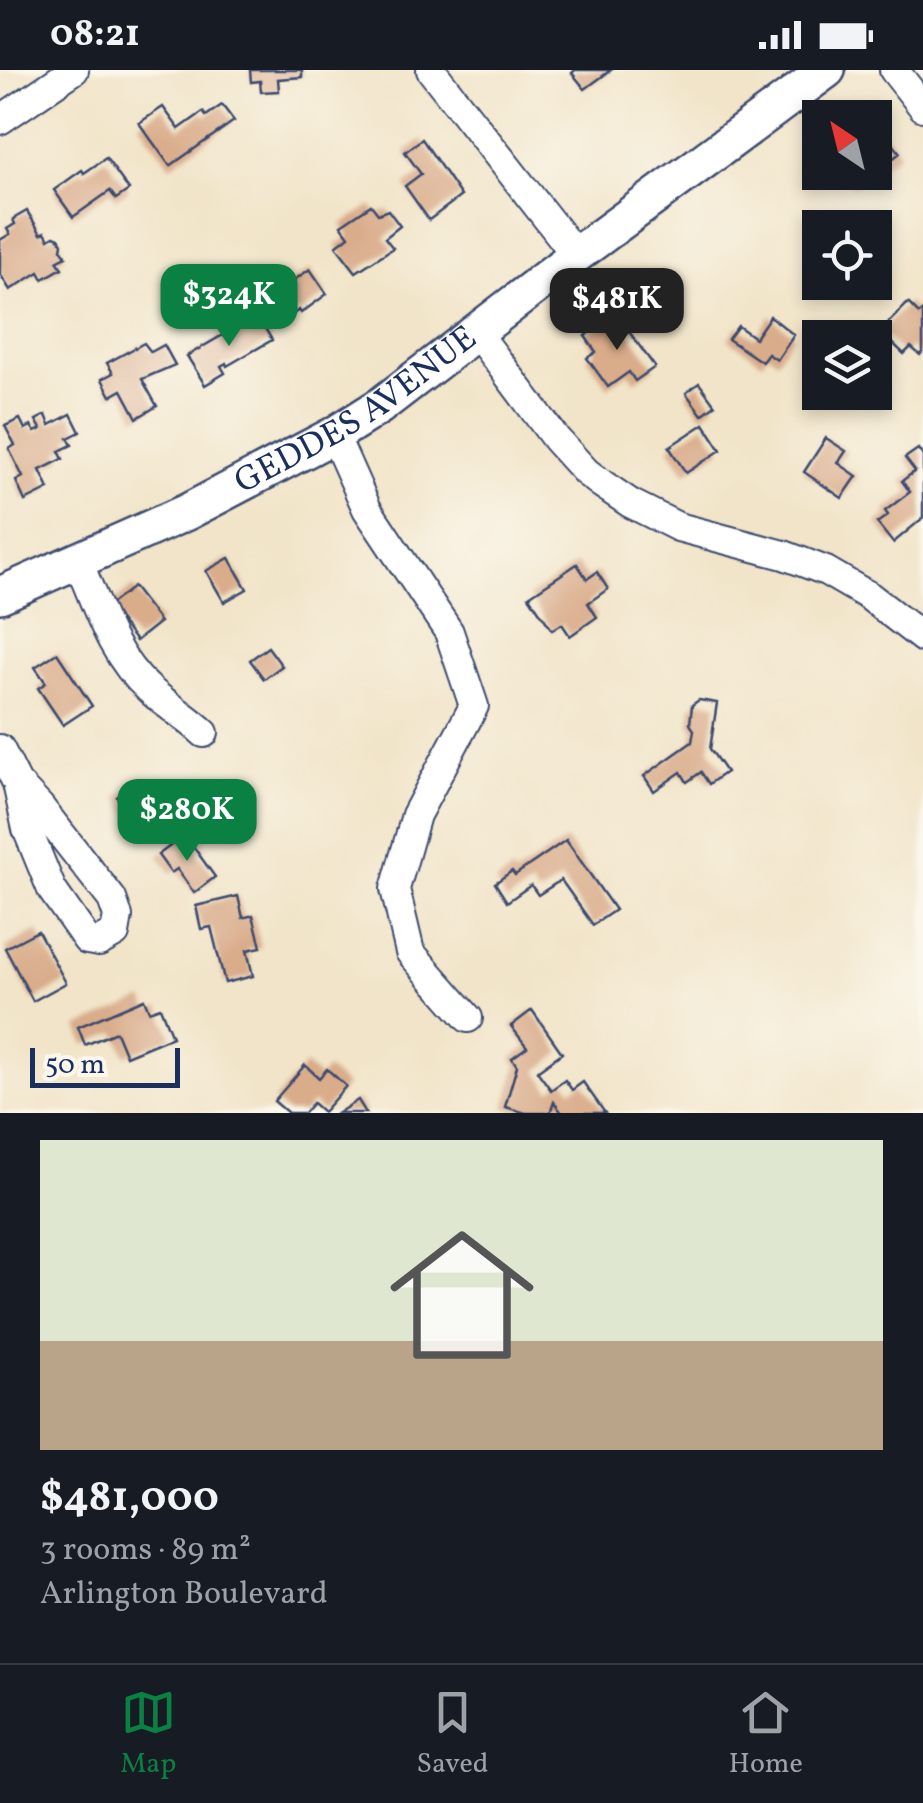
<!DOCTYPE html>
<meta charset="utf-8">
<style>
:root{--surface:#171b24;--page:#242831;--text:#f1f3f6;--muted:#9ea1a6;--line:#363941;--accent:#0b8043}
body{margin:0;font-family:Vollkorn,serif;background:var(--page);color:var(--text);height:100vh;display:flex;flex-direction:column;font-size:38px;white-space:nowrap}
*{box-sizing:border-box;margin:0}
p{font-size:32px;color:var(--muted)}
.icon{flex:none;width:55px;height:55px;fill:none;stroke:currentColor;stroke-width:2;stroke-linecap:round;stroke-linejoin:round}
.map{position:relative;height:1043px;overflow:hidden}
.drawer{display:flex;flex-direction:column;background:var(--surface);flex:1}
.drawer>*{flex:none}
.needle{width:65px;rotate:325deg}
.fabs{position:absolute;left:802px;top:30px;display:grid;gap:20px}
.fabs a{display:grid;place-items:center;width:90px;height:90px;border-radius:0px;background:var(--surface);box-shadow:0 5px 15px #0003;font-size:50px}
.scale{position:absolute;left:30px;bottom:25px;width:150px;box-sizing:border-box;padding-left:10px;border:5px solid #1b2f5e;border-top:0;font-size:28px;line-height:35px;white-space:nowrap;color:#1b2f5e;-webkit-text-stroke:8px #fbf7ec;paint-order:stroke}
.price{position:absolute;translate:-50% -85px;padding:0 22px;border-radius:20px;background:var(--accent);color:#fff;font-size:32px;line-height:65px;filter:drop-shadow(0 2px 5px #0008)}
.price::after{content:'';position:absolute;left:50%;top:60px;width:30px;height:22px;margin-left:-15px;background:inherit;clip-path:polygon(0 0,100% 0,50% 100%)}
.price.current{background:#222;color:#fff}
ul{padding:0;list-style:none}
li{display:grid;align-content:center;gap:20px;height:530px;padding:0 40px}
li span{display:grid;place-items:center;height:310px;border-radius:0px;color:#555}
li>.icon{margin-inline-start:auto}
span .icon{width:180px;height:180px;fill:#fffc;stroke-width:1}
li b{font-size:42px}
.status{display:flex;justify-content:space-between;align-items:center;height:70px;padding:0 50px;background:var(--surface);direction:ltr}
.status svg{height:28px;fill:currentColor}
.tab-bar{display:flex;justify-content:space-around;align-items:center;height:140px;border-top:2px solid var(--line);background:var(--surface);font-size:28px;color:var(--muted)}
.tab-bar a{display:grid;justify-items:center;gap:5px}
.tab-bar .current{color:var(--accent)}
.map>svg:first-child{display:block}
</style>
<div class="status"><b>08:21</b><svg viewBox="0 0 49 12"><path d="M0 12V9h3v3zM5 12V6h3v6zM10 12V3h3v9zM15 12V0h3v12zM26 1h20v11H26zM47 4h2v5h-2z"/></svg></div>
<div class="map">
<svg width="923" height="1043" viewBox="0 0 923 1043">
<rect width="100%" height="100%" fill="#fbf7ec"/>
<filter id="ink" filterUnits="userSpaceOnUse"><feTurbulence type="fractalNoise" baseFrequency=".01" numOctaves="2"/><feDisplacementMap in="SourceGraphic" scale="20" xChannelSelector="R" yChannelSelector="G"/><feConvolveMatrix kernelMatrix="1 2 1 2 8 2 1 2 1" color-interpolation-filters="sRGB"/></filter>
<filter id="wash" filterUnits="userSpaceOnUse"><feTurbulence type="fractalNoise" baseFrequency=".0048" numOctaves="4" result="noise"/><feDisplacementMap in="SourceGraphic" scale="40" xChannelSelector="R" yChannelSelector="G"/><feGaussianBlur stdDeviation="2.25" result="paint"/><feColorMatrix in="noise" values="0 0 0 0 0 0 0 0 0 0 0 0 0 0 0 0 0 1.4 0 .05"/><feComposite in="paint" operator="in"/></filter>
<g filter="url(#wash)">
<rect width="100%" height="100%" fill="#f1e4c8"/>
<g id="blocks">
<!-- building -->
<g fill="#d9ac8a">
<path d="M250,0h52v7l-24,2 1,12 -18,1 -1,-11 -9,1z"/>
<path d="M575,0h36l-26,19 -13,-16z"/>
<path d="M222,35l12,16 -64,45 -31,-43 24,-16 16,22 24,-17 3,4z"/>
<path d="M884,62l16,21 -25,19v-34z"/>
<path d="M422,69l39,57 -32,24 -24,-34 16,-12 -16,-22z"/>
<path d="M106,88l23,32 -13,9 -6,-8 -37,26 -19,-27 28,-20 2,3z"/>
<path d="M841,102h33l-21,16z"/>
<path d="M371,135l7,9 10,-4 12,16 -15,12 8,10 -37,24 -20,-26 13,-10 -8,-11z"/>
<path d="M27,141l14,23 4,-2 4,7 5,-3 5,2 3,5 -1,6 5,7 -9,5 5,7 -19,11 -4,-7 -29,18 -10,-16v-34l10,-6 -3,-5 8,-5 -2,-5z"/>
<path d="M310,199l17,25 -26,19 -2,-3 -16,11 -16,-22z"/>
<path d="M908,233l11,11 4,-3v40l-3,4 -9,-8 -7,7 -24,-23z"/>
<path d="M616,244l39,53 -20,14 -6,-9 -21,15 -21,-29 9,-6 -11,-16z"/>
<path d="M257,245l15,25 -45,26 -1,-3 -5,3 4,7 -20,12 -18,-29z"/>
<path d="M770,246l24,19 -17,25 -9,-6 -6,8 -34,-23 10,-13 17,12z"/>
<path d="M144,273l7,9 13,-7 11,20 -33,14 15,27 -20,12 -15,-28 -11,6 -9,-17 11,-6 -6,-10z"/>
<path d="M699,313l16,22 -13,10 -16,-22z"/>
<path d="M71,344l9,18 -12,6 4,7 -13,6 4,8 -23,11 9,19 -24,12 -9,-20 7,-4 -14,-28 6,-4 -10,-19 15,-7 5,10 6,-3 4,6 6,-3 -5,-9 10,-5 4,10z"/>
<path d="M704,354l17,26 -35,23 -17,-26z"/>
<path d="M826,368l20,13 -8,12 19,13 -15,22 -38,-26z"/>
<path d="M918,379l5,7v62l-30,25 -16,-20 11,-8 -3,-4 25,-19 -8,-11 13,-10 -10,-13z"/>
<path d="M229,488l18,31 -23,13 -18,-31z"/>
<path d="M577,494l10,15 10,-7 11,17 -20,14 9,14 -27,19 -8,-12 -10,6 -23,-34z"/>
<path d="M133,517l27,35 -24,19 -28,-35z"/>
<path d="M268,577l14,19 -18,13 -14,-19z"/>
<path d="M57,583l35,53 -29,19 -25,-37 8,-5 -11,-16z"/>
<path d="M699,630l18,3 -7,46 16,23 -17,12 -8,-12 -14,10 -6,-10 -27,19 -10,-15 48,-34 2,-12 -4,-6 2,-19z"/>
<path d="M140,712l21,32 -24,15 -20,-32z"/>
<path d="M185,765l30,42 -21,16 -17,-24 -6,4 -13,-18z"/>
<path d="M566,770l49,70 -22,15 -32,-45 -23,15 -7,-10 -24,17 -12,-19 17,-12 3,4z"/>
<path d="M238,826l5,22 10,-3 8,32 -14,3 6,26 -28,7 -14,-56 -10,2 -5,-23z"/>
<path d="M38,861l28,52 -33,18 -28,-53z"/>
<path d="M144,929l5,12 11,-4 12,30 -46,19 -10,-24 -31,13 -7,-18z"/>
<path d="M532,940l30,43 -25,18 14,19 14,-10 7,10 11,-8 22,31h-43l-8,-11 -4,11h-24l-21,-6 12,-41 -5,-8 15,-11 -16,-21z"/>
<path d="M305,995l14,13 8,-9 19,17 -23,26 -10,-9 -9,10h-16l-14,-12z"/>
<path d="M358,1030l8,13h-28z"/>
</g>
</g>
</g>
<g filter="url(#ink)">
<use href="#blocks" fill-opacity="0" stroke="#3b4a6e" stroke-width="2.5"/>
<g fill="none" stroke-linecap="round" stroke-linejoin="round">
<defs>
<g id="minor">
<path d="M431,0l145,185"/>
<path d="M894,0l29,37"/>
<path d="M0,50l74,-50"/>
<path d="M476,262l80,107 30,33 16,12 28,19 48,24 106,28 42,16 43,25 54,42"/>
<path d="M334,365l33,74 82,123 25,74 -58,109 -21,74 15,63 58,66"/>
<path d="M77,489c20,46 34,96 72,130 17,16 38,28 55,44"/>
<path d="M0,679l17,34 10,46 25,61 35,50 12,2 16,-9 3,-17 -6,-17 -73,-93 -22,-23"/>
</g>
<g id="major">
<path id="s1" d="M0,525l187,-83 147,-77 46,-29 196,-151 251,-185"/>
</g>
</defs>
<!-- minor casing -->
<use href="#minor" stroke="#3b4a6e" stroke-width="32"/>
<!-- major casing -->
<use href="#major" stroke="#3b4a6e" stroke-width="40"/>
<!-- minor -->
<use href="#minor" stroke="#fff" stroke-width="28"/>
<!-- major -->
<use href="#major" stroke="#fff" stroke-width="35"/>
</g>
</g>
<g text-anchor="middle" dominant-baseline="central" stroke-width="8" stroke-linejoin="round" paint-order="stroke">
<!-- street labels -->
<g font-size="35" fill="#1b2f5e" stroke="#fbf7ec">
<text stroke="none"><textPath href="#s1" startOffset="402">GEDDES AVENUE</textPath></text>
</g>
</g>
</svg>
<div class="fabs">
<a><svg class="needle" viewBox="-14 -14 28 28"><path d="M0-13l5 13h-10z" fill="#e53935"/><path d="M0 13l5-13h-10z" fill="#9ea1a6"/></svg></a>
<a><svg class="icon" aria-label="locate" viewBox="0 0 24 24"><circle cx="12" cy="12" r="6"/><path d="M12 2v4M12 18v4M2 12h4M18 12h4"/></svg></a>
<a><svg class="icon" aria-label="layers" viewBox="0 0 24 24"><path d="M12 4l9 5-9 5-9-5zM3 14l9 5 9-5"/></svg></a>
</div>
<div class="scale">50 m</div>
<b class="price" style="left:229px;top:279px">$324K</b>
<b class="price current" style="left:617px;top:283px">$481K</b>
<b class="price" style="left:187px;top:794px">$280K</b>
</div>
<section class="drawer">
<ul>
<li><span style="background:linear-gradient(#dfe7d0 65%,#b9a48a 0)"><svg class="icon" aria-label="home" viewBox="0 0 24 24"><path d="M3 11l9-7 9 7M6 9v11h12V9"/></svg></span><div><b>$481,000</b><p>3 rooms · 89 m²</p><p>Arlington Boulevard</p></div></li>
</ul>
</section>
<nav class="tab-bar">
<a class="current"><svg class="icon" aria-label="map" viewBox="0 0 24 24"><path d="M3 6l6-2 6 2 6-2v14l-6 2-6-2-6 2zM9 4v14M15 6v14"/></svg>Map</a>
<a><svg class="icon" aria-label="saved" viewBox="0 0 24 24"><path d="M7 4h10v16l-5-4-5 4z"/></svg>Saved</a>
<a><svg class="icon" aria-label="home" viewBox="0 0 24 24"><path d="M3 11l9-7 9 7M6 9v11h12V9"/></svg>Home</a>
</nav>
